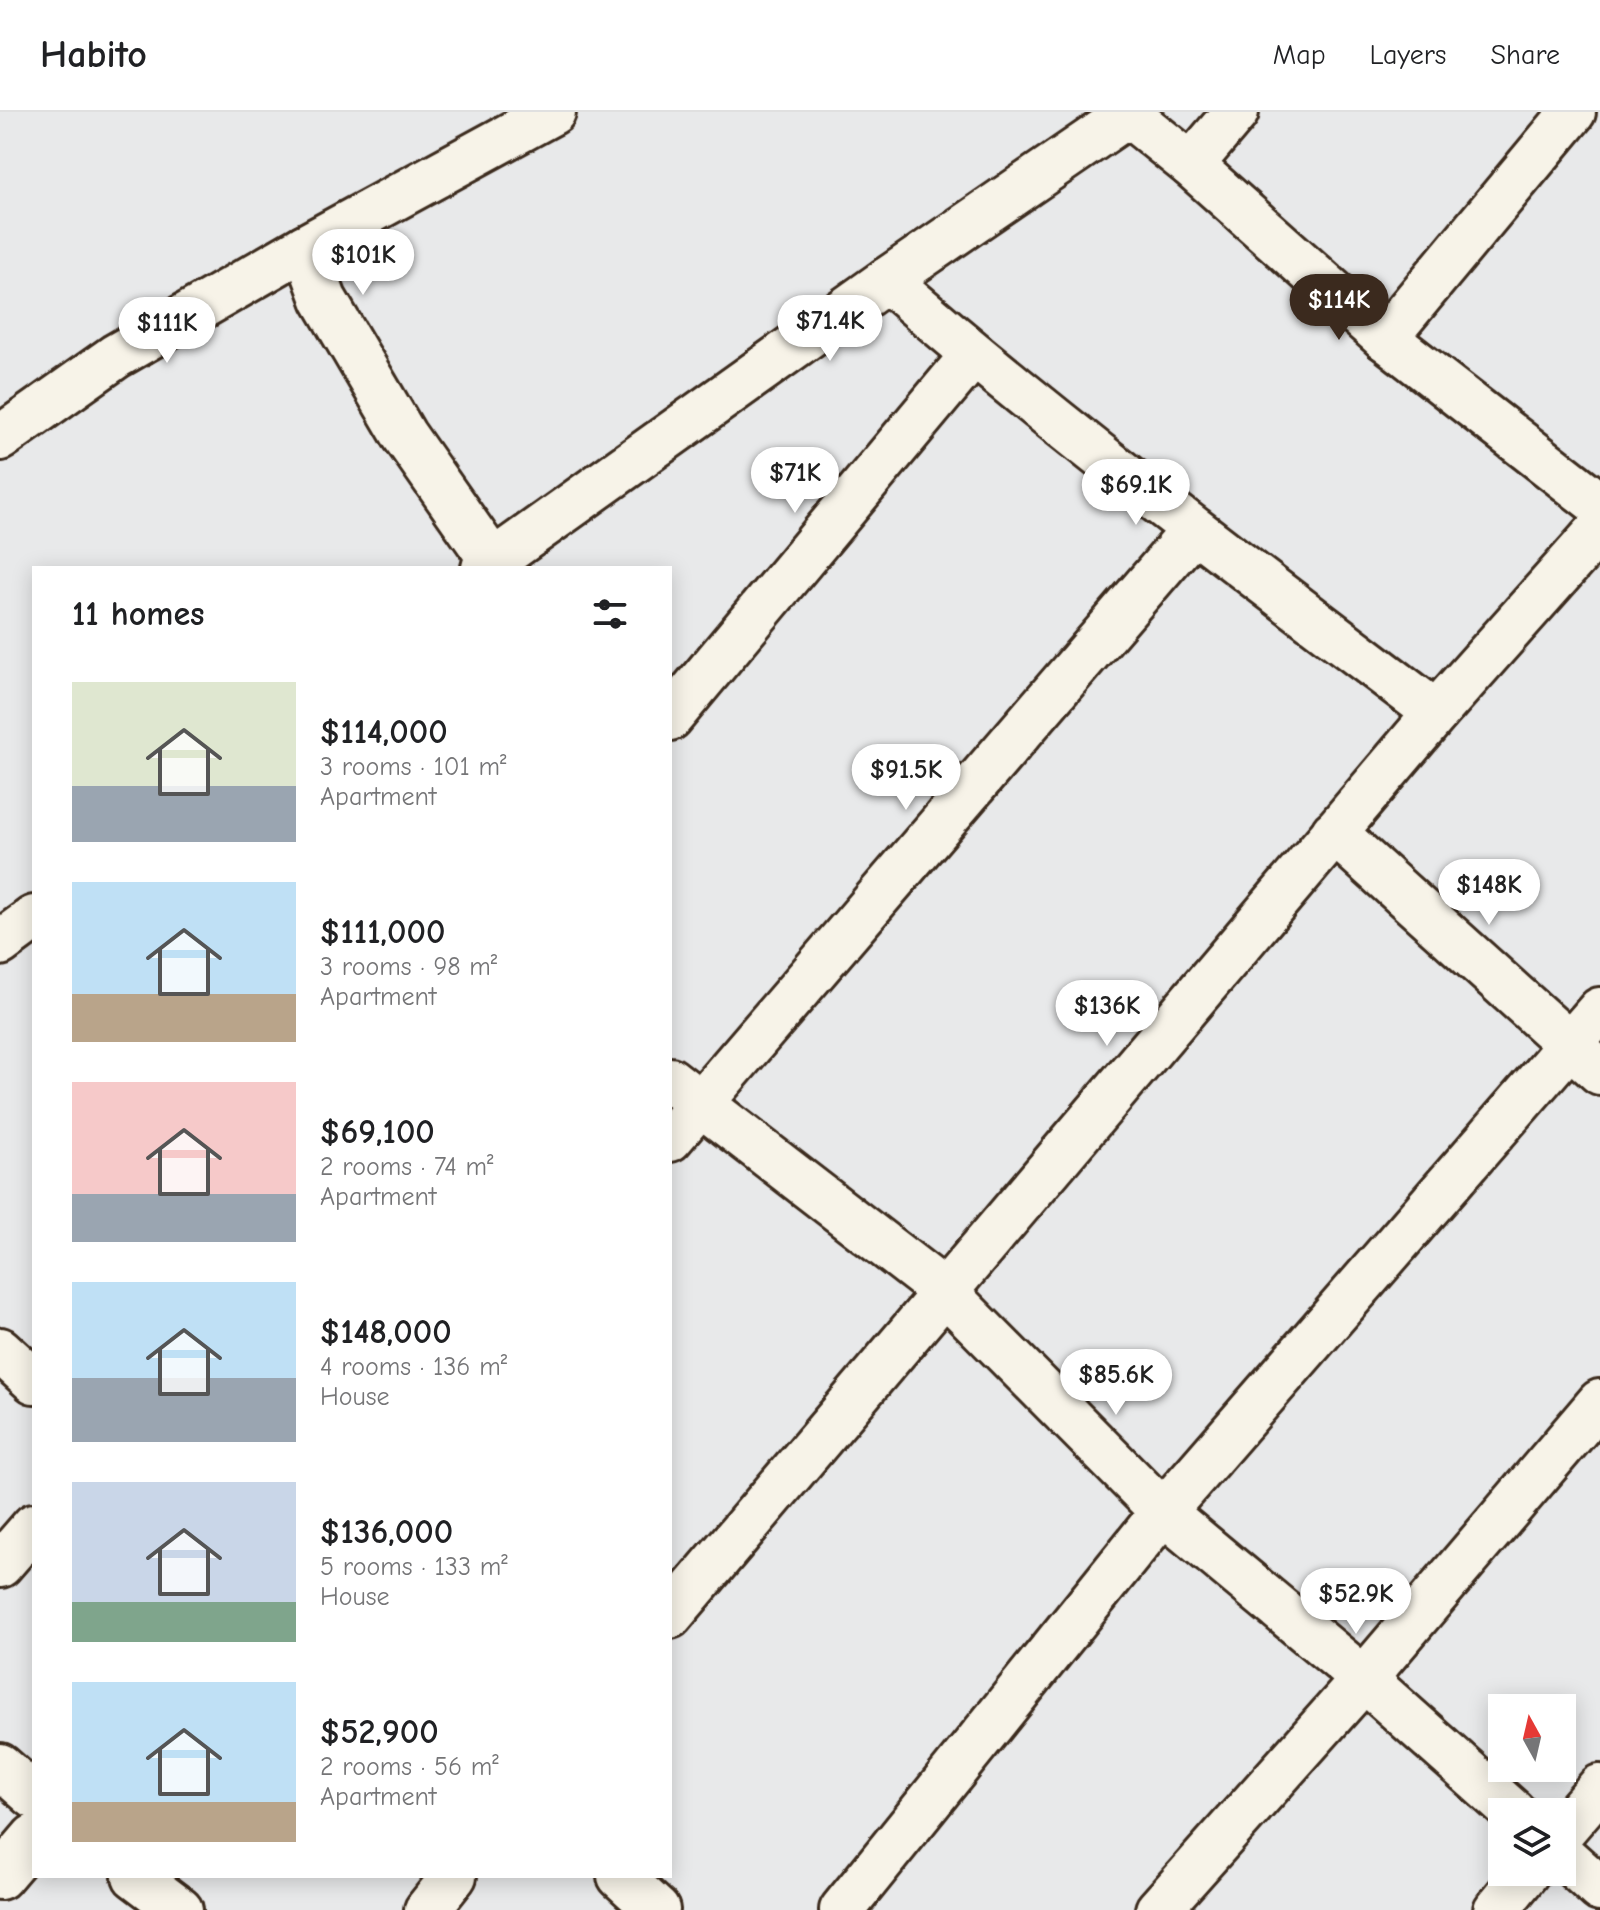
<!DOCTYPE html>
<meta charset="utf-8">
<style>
:root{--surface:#fff;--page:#f6f6f6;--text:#202124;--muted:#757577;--line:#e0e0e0;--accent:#3b2a1e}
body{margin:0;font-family:"Comic Neue",sans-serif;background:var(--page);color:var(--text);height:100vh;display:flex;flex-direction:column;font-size:30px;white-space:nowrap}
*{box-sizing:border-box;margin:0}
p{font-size:26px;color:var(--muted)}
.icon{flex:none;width:44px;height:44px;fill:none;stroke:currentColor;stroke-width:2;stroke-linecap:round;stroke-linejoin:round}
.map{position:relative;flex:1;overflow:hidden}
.drawer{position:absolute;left:32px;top:454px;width:640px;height:1312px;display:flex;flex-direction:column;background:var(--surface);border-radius:0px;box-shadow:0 4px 20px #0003}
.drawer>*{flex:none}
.needle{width:52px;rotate:352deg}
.tools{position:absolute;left:1488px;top:1582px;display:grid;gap:16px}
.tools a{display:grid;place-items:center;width:88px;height:88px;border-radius:0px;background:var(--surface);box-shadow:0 4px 20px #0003;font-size:40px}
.price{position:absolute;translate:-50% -68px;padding:0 18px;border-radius:28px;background:#fff;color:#222;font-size:26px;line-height:52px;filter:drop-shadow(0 2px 4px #0008)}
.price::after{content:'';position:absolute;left:50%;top:48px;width:24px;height:18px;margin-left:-12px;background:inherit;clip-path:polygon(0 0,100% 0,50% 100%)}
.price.on{background:var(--accent);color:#fff}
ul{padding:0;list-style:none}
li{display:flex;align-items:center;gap:24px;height:200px;padding:0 40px}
li span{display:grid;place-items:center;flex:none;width:224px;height:160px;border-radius:0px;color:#555}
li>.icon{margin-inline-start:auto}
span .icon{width:96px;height:96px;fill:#fffc;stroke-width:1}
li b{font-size:34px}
h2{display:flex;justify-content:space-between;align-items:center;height:96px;padding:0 40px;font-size:34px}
header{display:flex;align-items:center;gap:48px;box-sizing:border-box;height:112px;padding:0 40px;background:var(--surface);border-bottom:2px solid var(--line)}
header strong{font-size:38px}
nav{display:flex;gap:44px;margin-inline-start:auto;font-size:28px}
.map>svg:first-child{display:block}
</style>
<header>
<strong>Habito</strong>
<nav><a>Map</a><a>Layers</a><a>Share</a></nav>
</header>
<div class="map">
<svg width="1600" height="1798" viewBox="0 0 1600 1798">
<rect width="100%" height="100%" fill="#e8e9ea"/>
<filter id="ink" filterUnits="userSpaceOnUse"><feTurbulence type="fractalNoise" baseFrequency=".0125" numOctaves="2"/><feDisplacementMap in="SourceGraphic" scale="16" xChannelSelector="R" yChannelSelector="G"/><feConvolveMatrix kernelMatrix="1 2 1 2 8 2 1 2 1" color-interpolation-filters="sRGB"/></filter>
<g filter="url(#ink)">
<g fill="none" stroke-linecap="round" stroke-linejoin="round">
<defs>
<g id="minor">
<path d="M1129,3l62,50 194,173 215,167"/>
<path d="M1191,53l45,-53"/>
<path d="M887,168c176,153 363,292 549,433"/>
<path d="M1385,226l188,-226"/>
<path d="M0,326l116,-82 189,-109"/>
<path d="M493,450l-89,-127 -80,-136 -19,-52 248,-135"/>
<path d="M484,456l403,-288 245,-168"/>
<path d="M670,606l303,-363"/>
<path d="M1334,720l266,240"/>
<path d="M0,831l34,-25"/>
<path d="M670,968l275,212 218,220 201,167 149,133"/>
<path d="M670,1027l524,-609"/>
<path d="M0,1238l34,31"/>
<path d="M0,1453l34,-39"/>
<path d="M670,1504l766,-903 164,-184"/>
<path d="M0,1654l34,30"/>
<path d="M1562,1719l38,-44"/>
<path d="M1562,1743l38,34"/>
<path d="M135,1764l45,34"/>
<path d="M620,1764l37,34"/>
<path d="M0,1765l34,-40"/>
<path d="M427,1798l27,-34"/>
<path d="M842,1798l321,-398 437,-502"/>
<path d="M1158,1798l206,-231 236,-277"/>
<path d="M1496,1798l31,-38"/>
</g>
</defs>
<!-- minor casing -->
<use href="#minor" stroke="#3b2a1e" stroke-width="50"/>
<!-- minor -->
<use href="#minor" stroke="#f7f3e8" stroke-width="44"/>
</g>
</g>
</svg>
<div class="tools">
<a><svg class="needle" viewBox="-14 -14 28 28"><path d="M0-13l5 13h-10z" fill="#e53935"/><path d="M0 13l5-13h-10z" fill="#757577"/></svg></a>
<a><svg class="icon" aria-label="layers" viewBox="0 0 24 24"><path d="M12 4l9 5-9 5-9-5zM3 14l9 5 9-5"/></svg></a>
</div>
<b class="price" style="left:363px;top:185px">$101K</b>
<b class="price on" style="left:1339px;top:230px">$114K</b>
<b class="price" style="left:830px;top:251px">$71.4K</b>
<b class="price" style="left:167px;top:253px">$111K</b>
<b class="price" style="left:795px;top:403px">$71K</b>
<b class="price" style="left:1136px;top:415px">$69.1K</b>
<b class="price" style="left:906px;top:700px">$91.5K</b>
<b class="price" style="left:1489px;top:815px">$148K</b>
<b class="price" style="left:1107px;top:936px">$136K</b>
<b class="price" style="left:1116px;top:1305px">$85.6K</b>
<b class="price" style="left:1356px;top:1524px">$52.9K</b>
<section class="drawer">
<h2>11 homes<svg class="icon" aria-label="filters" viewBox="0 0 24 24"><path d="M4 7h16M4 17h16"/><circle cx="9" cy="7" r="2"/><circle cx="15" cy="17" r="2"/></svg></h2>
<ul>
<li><span style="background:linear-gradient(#dfe7d0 65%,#9aa5b1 0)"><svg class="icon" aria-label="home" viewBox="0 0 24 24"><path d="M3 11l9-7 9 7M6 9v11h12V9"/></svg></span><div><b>$114,000</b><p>3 rooms · 101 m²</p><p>Apartment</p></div></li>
<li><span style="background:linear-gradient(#bfe0f5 70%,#b9a48a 0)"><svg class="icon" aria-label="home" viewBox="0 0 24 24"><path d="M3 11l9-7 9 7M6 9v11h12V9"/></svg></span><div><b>$111,000</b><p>3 rooms · 98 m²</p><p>Apartment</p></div></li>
<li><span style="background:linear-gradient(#f6c9c9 70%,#9aa5b1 0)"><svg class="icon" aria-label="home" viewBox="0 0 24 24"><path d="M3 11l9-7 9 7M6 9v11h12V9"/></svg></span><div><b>$69,100</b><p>2 rooms · 74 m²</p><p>Apartment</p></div></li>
<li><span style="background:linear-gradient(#bfe0f5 60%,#9aa5b1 0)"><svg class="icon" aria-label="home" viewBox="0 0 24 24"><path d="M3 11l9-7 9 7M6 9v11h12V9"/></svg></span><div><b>$148,000</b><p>4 rooms · 136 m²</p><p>House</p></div></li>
<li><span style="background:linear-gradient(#c9d6e8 75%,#7fa58c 0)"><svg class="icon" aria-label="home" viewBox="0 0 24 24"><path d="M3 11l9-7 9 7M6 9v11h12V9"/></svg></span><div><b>$136,000</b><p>5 rooms · 133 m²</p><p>House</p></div></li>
<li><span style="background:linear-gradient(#bfe0f5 75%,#b9a48a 0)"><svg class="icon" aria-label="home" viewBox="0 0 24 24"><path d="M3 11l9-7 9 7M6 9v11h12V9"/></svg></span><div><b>$52,900</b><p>2 rooms · 56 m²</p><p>Apartment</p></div></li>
</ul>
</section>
</div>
